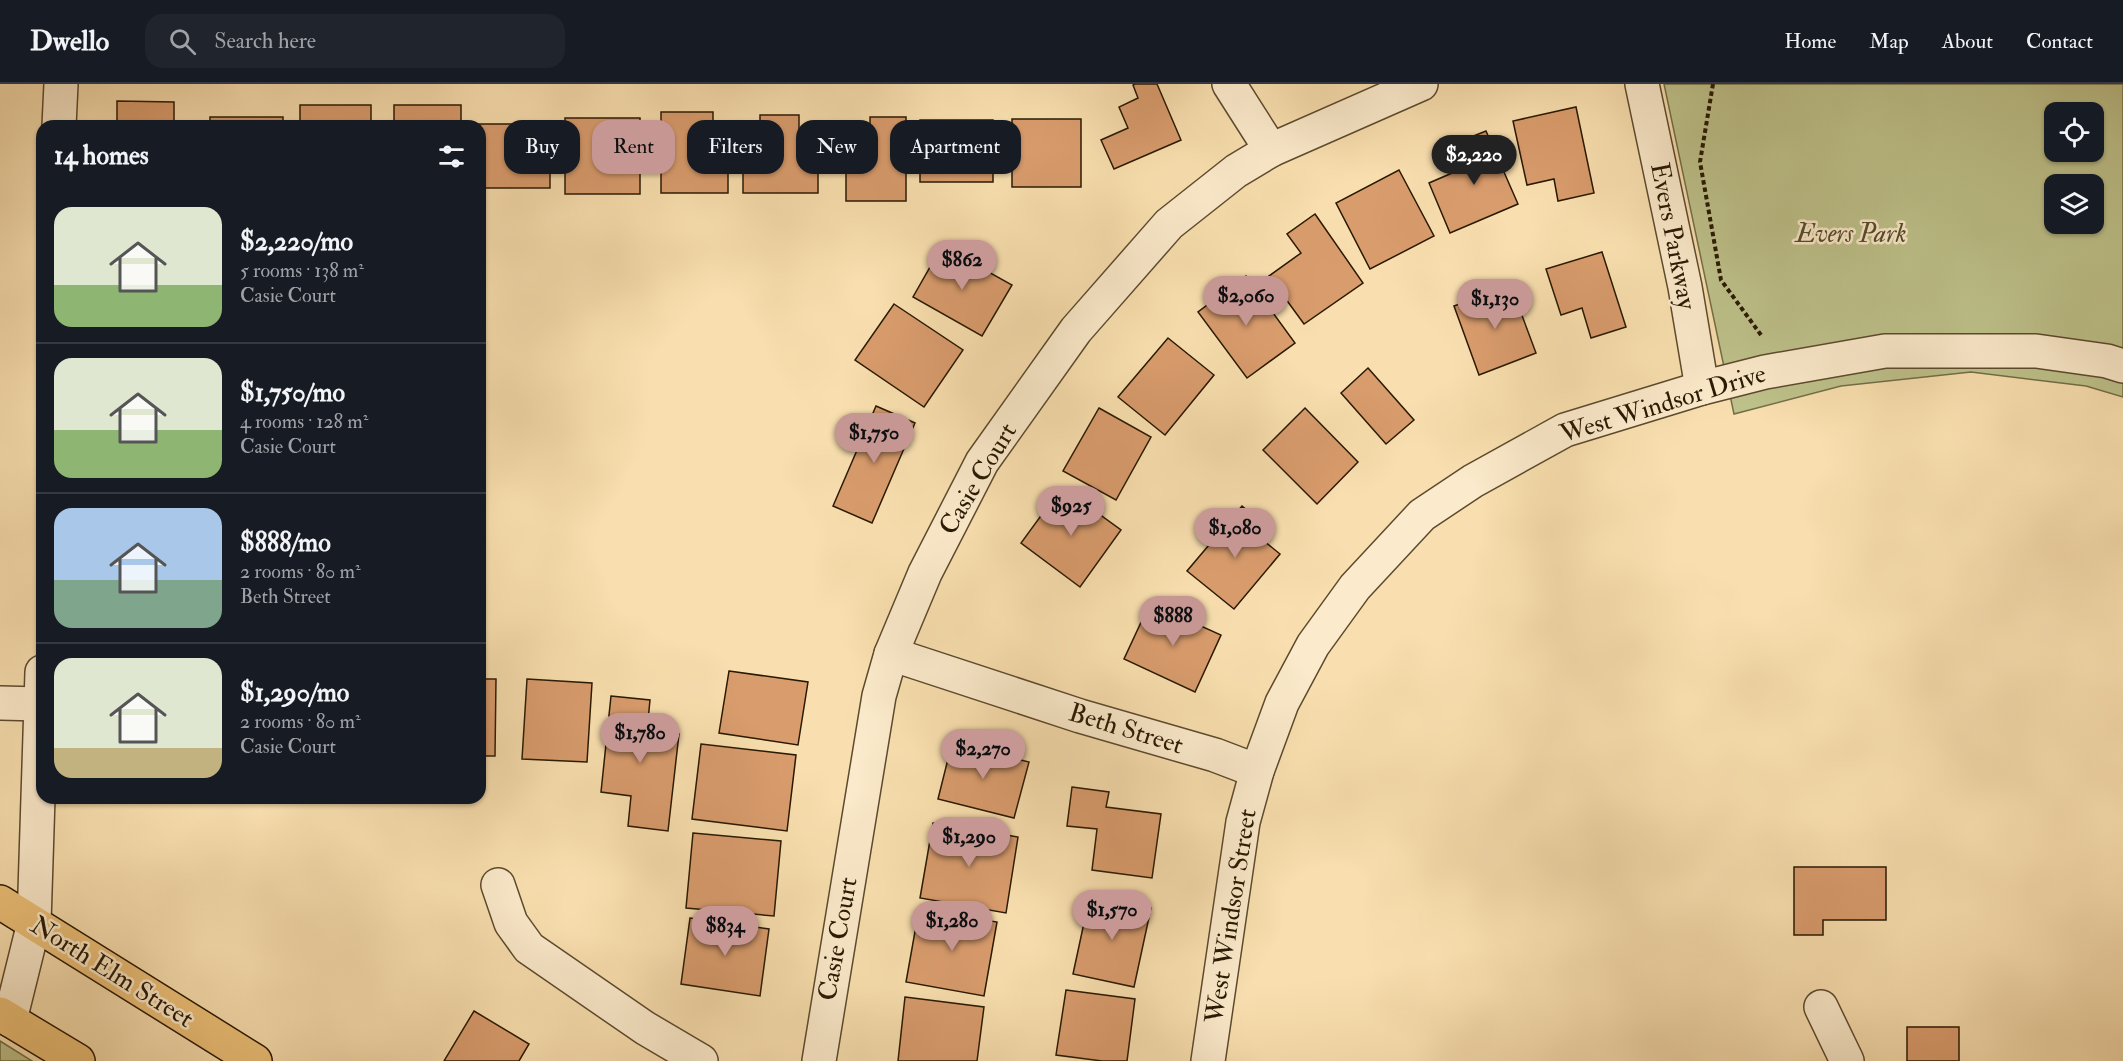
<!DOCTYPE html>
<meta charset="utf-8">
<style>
:root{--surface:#171b24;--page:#20242c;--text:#f1f3f6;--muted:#9ea1a6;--line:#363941;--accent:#c59692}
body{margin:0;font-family:"IM FELL Double Pica",serif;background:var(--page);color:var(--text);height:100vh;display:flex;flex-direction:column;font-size:22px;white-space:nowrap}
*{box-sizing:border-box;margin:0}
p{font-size:20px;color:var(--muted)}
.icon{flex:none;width:33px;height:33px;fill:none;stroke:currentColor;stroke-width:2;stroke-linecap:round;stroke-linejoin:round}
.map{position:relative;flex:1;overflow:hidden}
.panel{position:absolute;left:36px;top:36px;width:450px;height:684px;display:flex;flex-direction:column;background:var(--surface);border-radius:18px;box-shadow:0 2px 4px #0004}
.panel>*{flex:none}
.guide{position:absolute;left:504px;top:36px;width:570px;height:54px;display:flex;gap:12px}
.tools{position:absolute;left:2044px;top:18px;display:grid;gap:12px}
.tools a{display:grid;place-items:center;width:60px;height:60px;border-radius:12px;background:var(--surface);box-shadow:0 2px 4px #0004;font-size:30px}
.price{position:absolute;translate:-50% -51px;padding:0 14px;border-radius:21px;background:var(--accent);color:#111;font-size:20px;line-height:39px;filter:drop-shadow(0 2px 3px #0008)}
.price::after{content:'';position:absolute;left:50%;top:36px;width:18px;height:14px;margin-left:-9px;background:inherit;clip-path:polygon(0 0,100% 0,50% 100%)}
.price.current{background:#222;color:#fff}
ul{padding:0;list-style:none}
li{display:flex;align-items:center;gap:18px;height:150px;padding:0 18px}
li+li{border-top:2px solid var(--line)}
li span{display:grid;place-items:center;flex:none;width:168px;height:120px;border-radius:18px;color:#555}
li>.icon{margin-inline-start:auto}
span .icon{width:72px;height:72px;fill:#fffc;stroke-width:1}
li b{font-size:26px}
h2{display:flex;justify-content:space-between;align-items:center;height:72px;padding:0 18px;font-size:26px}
.pill{padding:0 21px;border-radius:18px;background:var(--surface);box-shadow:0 2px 4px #0004;font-size:21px;line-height:54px}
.pill.current{background:var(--accent);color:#111}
header{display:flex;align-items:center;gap:36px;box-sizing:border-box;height:84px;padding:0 30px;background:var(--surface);border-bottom:2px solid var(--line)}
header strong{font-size:28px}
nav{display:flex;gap:33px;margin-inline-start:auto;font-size:21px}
.search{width:420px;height:54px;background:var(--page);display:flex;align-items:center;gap:15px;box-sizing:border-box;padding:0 21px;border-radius:18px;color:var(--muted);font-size:22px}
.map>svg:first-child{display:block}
</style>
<header>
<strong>Dwello</strong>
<div class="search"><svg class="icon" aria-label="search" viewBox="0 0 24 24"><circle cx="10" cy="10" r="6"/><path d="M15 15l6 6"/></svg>Search here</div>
<nav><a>Home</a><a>Map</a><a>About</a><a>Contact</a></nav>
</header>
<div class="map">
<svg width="2123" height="977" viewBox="0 0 2123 977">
<rect width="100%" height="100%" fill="#f9dfaf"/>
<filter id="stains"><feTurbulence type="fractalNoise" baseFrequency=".00333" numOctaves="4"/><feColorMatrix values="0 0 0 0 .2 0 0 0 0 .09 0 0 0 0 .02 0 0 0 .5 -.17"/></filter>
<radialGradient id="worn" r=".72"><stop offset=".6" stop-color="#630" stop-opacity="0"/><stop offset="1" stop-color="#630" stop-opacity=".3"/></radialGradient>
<!-- green -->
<g fill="#bec28b" stroke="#736e47" stroke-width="1.5" fill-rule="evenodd">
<path d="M1664,0h459v313l-37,-11 -115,-14 -130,14 -107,28zM2055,28h39v40h-39zM2055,100h39v40h-39z"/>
<path d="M0,957l32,20h-32z"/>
</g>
<!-- building -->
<g fill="#d99c6d" stroke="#281903" stroke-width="1.5">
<path d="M1135,0h22l24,56 -67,29 -13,-29 27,-12 -9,-21 19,-9 -5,-13z"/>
<path d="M117,17l57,1v24h-57z"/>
<rect x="300" y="21" width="71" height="21"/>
<rect x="394" y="21" width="67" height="21"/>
<path d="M1576,23l18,86 -36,8 -4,-22 -27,6 -14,-64z"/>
<path d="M661,28h52v26h15v55h-67z"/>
<path d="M760,31h39v23h19v55h-75v-54h17z"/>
<rect x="210" y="33" width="73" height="9"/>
<path d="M870,33h36v84h-60v-64h24z"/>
<rect x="565" y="34" width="75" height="76"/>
<rect x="1012" y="35" width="69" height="68"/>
<rect x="920" y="36" width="73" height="62"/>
<path d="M477,40h73v64h-70v-62h-3z"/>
<path d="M1486,47l32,73 -68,29 -21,-50 37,-16 -10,-24z"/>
<path d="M1399,86l35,66 -64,33 -34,-66z"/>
<path d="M1315,130l48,69 -59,41 -35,-48 32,-23 -14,-19z"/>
<path d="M942,162l70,39 -30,51 -69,-39z"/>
<path d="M1602,168l24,75 -35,11 -9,-30 -21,7 -15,-46z"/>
<path d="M1246,192l49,67 -48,35 -49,-66z"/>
<path d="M1511,202l25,67 -57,22 -25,-69z"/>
<path d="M894,220l69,46 -39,57 -69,-47z"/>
<path d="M1168,254l46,37 -49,60 -47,-38z"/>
<path d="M1368,284l46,52 -28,24 -45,-51z"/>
<path d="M876,322l39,17 -43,100 -39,-17z"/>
<path d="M1099,324l52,29 -35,63 -53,-29z"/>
<path d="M1305,324l53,54 -41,42 -54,-54z"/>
<path d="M1062,403l59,43 -41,57 -59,-44z"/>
<path d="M1242,422l25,21 -8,10 21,17 -46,55 -47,-38z"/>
<path d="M1150,519l71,32 -26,57 -71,-33z"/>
<path d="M729,587l79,11 -10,63 -79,-12z"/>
<path d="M480,595h16l-1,77h-15z"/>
<path d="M527,595l65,4 -5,79 -65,-3z"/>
<path d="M611,612l39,4 -3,31 32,3 -11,97 -40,-5 3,-30 -30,-4z"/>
<path d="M952,659l77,19 -15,56 -76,-19z"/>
<path d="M701,660l95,11 -9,76 -95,-12z"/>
<path d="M1072,703l37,5 -3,15 55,7 -9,64 -60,-8 5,-41 -30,-3z"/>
<path d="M933,739l85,14 -12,76 -86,-15z"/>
<path d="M693,749l88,8 -7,75 -88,-8z"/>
<path d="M1794,783h92v53h-63v15h-29z"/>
<path d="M1090,811l61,13 -17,79 -61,-13z"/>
<path d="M919,825l78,13 -13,74 -78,-14z"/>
<path d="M690,834l79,11 -9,67 -79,-12z"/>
<path d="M1066,906l69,9 -8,62h-25l-46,-6z"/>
<path d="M905,913l79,10 -7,54h-79z"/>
<path d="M474,927l55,33 -10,17h-75z"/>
<rect x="1907" y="943" width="52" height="34"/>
</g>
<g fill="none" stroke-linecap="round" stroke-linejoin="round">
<defs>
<g id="minor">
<path d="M1229,0l42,66"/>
<path d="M1642,0l43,203 17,101"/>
<path d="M59,42l2,-42"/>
<path d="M891,570l189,62 135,39 42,16"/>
<path d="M0,619l41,1"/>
<path d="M498,801l13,38 18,25 116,80 56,33"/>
<path d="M1821,923l26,54"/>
<path d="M10,936l24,-97 8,-251"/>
<path d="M819,977l60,-365 12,-42 34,-81 57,-111 94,-132 93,-106 67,-53 35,-21 150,-66"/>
<path d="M1208,977l35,-239 14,-51 25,-68 31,-58 42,-58 67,-72 51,-34 92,-51 137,-42 63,-16 120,-21h151l71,10 16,5"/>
</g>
<g id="major">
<path d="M0,818l255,159"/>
<path d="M0,930l78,47"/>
</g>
</defs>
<!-- minor casing -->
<use href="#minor" stroke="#5c4a2e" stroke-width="36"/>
<!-- major casing -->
<use href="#major" stroke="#281903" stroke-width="36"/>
<!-- path -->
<path stroke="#281903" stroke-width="4" stroke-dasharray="4.5 3" stroke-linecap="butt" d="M1713,0l-13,78 21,118 40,55"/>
<!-- minor -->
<use href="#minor" stroke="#fbeacb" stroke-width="33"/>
<!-- major -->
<use href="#major" stroke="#ecc078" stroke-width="33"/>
</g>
<g text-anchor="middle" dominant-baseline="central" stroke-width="5" stroke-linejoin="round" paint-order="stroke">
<!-- park labels -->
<g font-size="26" font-style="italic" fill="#554c2c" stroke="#fbeacb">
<text x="1851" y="150">Evers Park</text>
</g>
<!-- street labels -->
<g font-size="26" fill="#281903" stroke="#fbeacb">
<text transform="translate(1673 152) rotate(79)">Evers Parkway</text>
<text transform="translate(1663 320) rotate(-17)">West Windsor Drive</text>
<text transform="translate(978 395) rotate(-59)">Casie Court</text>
<text transform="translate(1126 645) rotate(17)">Beth Street</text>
<text transform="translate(1231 832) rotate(-81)">West Windsor Street</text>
<text transform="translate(838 855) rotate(-80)">Casie Court</text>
<text transform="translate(112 888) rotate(32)">North Elm Street</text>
</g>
</g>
<rect width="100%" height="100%" filter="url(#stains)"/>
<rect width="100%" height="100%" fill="url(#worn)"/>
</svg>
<div class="tools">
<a><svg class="icon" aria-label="locate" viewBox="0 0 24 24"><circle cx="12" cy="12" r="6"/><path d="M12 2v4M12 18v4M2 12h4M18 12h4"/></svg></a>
<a><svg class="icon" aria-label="layers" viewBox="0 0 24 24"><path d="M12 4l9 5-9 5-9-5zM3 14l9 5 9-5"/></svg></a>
</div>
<b class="price current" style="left:1474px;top:102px">$2,220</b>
<b class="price" style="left:962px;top:207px">$862</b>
<b class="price" style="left:1246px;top:243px">$2,060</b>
<b class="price" style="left:1495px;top:246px">$1,130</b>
<b class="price" style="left:874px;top:380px">$1,750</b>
<b class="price" style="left:1071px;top:453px">$925</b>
<b class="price" style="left:1235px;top:475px">$1,080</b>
<b class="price" style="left:1173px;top:563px">$888</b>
<b class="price" style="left:640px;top:680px">$1,780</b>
<b class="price" style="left:983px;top:696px">$2,270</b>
<b class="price" style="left:969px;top:784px">$1,290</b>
<b class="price" style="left:1112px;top:857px">$1,570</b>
<b class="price" style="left:952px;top:868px">$1,280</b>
<b class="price" style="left:725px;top:873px">$834</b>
<div class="guide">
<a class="pill">Buy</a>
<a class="pill current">Rent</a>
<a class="pill">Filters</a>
<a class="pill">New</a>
<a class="pill">Apartment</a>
</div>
<section class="panel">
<h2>14 homes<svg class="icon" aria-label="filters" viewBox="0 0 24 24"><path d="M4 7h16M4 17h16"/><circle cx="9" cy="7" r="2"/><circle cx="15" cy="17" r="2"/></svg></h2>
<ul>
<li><span style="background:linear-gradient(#dfe7d0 65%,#8fb573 0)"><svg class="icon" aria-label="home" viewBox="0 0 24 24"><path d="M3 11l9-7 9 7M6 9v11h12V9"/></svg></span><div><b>$2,220/mo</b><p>5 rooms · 138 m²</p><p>Casie Court</p></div></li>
<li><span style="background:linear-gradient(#dfe7d0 60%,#8fb573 0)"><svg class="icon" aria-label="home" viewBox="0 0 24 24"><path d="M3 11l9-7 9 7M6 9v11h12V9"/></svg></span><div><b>$1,750/mo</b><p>4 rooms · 128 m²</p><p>Casie Court</p></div></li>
<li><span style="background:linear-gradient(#a9c7e8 60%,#7fa58c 0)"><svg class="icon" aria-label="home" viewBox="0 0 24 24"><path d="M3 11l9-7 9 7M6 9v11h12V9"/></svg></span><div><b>$888/mo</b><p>2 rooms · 80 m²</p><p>Beth Street</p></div></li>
<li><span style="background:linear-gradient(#dfe7d0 75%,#c2b280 0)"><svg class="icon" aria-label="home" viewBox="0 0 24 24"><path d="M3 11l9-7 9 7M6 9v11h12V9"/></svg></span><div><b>$1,290/mo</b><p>2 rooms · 80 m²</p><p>Casie Court</p></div></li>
</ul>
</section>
</div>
